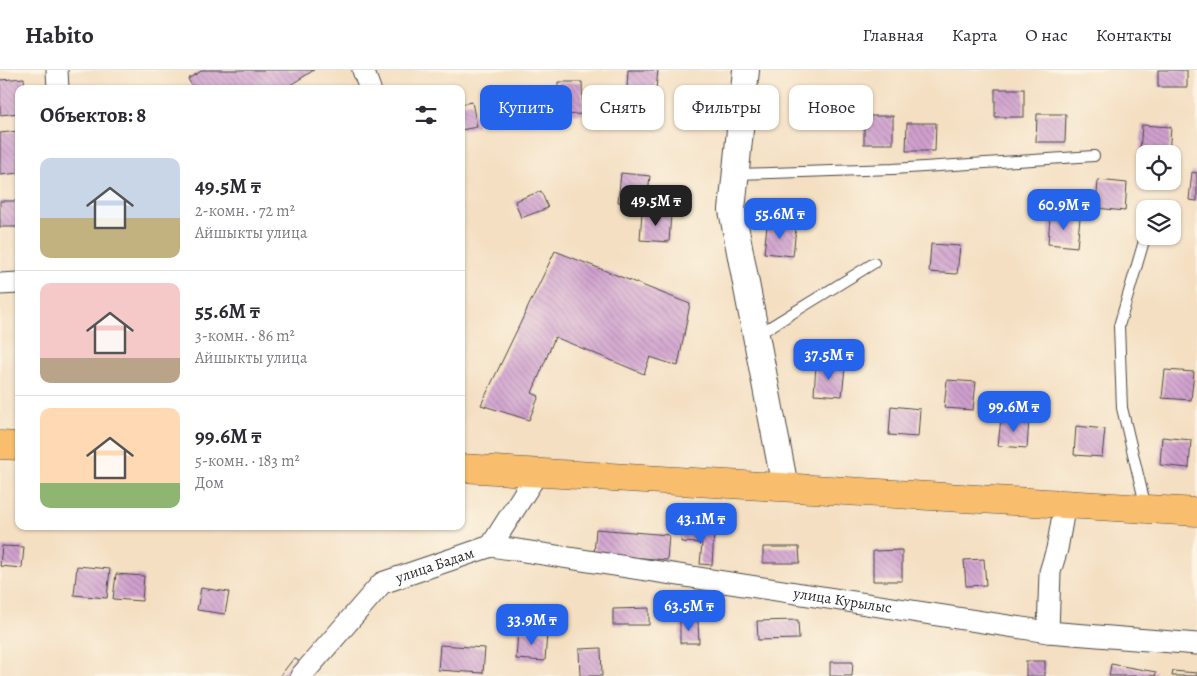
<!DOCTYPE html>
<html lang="ru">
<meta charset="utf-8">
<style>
:root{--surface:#fff;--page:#f2f2f3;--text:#2b2b33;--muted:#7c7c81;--line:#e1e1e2;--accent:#2563eb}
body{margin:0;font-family:Alegreya,serif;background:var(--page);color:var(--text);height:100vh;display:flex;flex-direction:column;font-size:19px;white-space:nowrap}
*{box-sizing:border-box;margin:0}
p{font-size:16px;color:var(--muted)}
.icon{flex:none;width:28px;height:28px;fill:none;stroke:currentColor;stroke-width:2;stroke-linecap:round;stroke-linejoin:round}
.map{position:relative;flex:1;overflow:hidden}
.panel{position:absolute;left:15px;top:15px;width:450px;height:445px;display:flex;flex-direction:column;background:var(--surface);border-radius:10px;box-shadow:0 1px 4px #0004}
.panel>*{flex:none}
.hud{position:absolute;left:480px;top:15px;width:475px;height:45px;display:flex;gap:10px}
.tools{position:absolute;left:1136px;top:75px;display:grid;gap:10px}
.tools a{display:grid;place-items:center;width:45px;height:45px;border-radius:10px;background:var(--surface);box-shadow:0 1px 4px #0004;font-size:25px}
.price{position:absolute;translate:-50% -42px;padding:0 11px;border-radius:10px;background:var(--accent);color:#fff;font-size:16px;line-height:32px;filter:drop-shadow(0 1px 2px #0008)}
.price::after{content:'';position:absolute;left:50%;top:30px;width:15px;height:11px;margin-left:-8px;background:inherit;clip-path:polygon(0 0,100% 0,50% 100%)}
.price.selected{background:#222;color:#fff}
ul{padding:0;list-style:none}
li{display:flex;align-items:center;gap:15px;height:125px;padding:0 25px}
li+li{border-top:1px solid var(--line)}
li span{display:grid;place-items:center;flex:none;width:140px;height:100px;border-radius:10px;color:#555}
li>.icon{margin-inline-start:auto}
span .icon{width:60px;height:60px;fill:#fffc;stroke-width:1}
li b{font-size:21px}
h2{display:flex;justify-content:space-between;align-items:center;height:60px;padding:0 25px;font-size:21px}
.tag{padding:0 18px;border-radius:10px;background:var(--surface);box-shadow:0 1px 4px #0004;font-size:18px;line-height:45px}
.tag.selected{background:var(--accent);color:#fff}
header{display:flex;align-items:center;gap:30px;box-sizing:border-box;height:70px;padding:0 25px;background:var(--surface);border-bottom:1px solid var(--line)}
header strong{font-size:24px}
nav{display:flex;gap:28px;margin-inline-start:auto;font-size:18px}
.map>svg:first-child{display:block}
</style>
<header>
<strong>Habito</strong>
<nav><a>Главная</a><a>Карта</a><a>О нас</a><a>Контакты</a></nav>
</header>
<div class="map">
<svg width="1197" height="606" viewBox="0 0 1197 606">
<defs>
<pattern id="building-back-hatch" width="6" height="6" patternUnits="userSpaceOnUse" patternTransform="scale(1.25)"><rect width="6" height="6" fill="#d0a0cf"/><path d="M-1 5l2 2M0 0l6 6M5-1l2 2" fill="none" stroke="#a983a8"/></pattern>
</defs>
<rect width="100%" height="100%" fill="#fcf5e5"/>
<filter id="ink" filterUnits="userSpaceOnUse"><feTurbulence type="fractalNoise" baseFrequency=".02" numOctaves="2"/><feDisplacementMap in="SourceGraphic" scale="10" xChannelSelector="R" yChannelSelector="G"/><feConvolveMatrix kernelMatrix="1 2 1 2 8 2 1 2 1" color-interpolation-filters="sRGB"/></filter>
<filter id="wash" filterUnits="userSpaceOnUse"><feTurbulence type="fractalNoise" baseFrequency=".0096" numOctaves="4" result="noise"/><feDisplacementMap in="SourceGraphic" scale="20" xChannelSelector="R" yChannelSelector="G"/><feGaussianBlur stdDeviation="1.12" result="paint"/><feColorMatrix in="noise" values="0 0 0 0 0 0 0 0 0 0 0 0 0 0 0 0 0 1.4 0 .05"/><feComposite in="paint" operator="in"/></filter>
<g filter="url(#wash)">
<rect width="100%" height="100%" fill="#f4dfc2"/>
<g id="blocks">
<!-- building -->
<g fill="url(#building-back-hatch)">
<path d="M203,0h111l-30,19h-90l-6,-10z"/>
<path d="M628,0h30l-2,19 -29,-2z"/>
<rect x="1158" y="0" width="29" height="17"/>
<path d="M24,8l1,11h-6v24l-19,2v-35z"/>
<path d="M558,12h24l1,32 -25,1z"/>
<rect x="995" y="19" width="29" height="28"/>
<path d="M472,32l5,25 -16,3v-26z"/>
<path d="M1037,44h29l-1,28h-29z"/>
<rect x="864" y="46" width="29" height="28"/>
<path d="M907,53h29l-1,28h-29z"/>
<path d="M1142,55l29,2 -2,27 -29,-1z"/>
<path d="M19,61v42l-19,2v-42z"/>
<path d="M1192,102l5,1v28l-8,-1z"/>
<path d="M621,103l29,3 -3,28 -29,-2z"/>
<path d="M1098,110l29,3 -2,28 -29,-3z"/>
<path d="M541,121l7,17 -27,10 -6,-17z"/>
<rect x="0" y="131" width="19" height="26"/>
<path d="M642,142l29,2 -2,28 -29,-2z"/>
<path d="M1050,146l30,2 -3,29 -29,-3z"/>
<path d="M767,155l29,3 -3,28 -29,-3z"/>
<path d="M931,174l29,2 -3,28 -28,-2z"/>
<path d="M555,181l135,53 -12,62 -28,-9 -6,17 -89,-37 -23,56 7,3 -10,24 -48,-15z"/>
<path d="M816,295l29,3 -3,28 -28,-2z"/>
<path d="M1165,300l29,2 -3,28 -29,-2z"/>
<path d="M947,310l29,2 -3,28 -29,-2z"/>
<path d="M891,336l29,3 -2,28 -29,-2z"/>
<path d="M1001,348l28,2 -2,28 -29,-2z"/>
<path d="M1076,356l29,3 -3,28 -28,-2z"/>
<path d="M1162,367l29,3 -2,28 -29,-3z"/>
<path d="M596,459l73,6 -2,25 -73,-6z"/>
<path d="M682,461l32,3 -2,31 -12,-1 2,-21 -21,-1z"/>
<path d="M2,476l22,1 -2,21 -22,-2z"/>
<path d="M763,477h36l1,16h-37z"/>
<path d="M902,480v31h-29v-30z"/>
<path d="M984,489l2,26 -20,1 -2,-26z"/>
<path d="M77,496l33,3 -3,29 -33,-3z"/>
<path d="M116,504l28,2 -2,25 -29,-2z"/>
<path d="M201,518l28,4 -4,22 -28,-4z"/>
<path d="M649,538v17h-36v-16z"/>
<path d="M798,550l1,19 -41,1 -1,-19z"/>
<path d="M680,551h18l1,22h-19z"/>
<path d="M518,561l29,2 -2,28 -29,-2z"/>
<path d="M440,575l45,3 -2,25 -45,-3z"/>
<path d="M601,578l1,28h-22l-1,-27z"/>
<path d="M294,588l9,6 -9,12h-14z"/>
<rect x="1026" y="591" width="19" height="15"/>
<path d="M830,592h23l-1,14h-22z"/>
<path d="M1111,594l45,8 -1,4h-46z"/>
<path d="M1173,601l24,2v3h-25z"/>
</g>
</g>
</g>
<g filter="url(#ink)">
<use href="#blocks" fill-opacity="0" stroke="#494642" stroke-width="1"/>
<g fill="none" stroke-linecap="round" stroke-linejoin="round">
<defs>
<g id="service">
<path d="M737,104l156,-5 201,-13"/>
<path d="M1144,171l-25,85 3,82 24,100"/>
<path d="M757,265l117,-72"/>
</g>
<g id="minor">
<path d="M57,0l1,19"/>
<path d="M363,0l7,19"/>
<path d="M0,214l19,-1"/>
<path id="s1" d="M491,476l557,86 149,12"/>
<path d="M1048,562l2,-60 7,-23 8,-45"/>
<path id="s2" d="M301,606l81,-93 109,-37 47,-74"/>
</g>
<path id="tertiary" d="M746,0l-14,140 53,277"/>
<g id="trunk">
<path d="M0,375l19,1"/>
<path d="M461,398l736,44"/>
</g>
</defs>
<!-- service casing -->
<use href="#service" stroke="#494642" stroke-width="12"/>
<!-- minor casing -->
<use href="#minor" stroke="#494642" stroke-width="23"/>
<!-- tertiary casing -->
<use href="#tertiary" stroke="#494642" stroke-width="28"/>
<!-- trunk casing -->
<use href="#trunk" stroke="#494642" stroke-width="29"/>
<!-- service -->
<use href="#service" stroke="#fff" stroke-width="10"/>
<!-- minor -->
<use href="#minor" stroke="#fff" stroke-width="21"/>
<!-- tertiary -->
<use href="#tertiary" stroke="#fff" stroke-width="26"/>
<!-- trunk -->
<use href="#trunk" stroke="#f9be6d" stroke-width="28"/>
</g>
</g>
<g text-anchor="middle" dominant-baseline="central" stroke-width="4.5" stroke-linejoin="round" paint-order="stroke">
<!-- street labels -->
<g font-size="15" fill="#2b2b2b" stroke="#fcf5e5">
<text stroke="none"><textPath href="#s2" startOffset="179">улица Бадам</textPath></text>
<text stroke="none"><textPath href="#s1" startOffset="356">улица Курылыс</textPath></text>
</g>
</g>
</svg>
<div class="tools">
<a><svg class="icon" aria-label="locate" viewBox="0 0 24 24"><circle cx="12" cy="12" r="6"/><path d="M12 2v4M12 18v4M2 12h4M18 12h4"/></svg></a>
<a><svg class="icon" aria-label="layers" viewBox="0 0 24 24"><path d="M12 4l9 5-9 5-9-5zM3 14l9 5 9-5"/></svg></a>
</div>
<b class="price selected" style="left:656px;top:157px">49.5M ₸</b>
<b class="price" style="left:1064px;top:161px">60.9M ₸</b>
<b class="price" style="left:780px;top:170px">55.6M ₸</b>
<b class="price" style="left:829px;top:311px">37.5M ₸</b>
<b class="price" style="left:1014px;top:363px">99.6M ₸</b>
<b class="price" style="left:701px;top:475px">43.1M ₸</b>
<b class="price" style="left:689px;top:562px">63.5M ₸</b>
<b class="price" style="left:532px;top:576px">33.9M ₸</b>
<div class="hud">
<a class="tag selected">Купить</a>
<a class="tag">Снять</a>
<a class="tag">Фильтры</a>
<a class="tag">Новое</a>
</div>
<section class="panel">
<h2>Объектов: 8<svg class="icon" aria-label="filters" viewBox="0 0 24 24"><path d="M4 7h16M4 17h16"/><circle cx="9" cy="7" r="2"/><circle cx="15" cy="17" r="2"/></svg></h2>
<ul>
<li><span style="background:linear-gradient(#c9d6e8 60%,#c2b280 0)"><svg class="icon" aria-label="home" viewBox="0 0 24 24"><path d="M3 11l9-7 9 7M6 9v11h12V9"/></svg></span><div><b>49.5M ₸</b><p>2-комн. · 72 m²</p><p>Айшыкты улица</p></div></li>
<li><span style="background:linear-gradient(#f6c9c9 75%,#b9a48a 0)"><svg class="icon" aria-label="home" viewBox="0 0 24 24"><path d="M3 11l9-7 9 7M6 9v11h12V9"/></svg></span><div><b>55.6M ₸</b><p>3-комн. · 86 m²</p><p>Айшыкты улица</p></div></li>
<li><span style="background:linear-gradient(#ffd9b3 75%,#8fb573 0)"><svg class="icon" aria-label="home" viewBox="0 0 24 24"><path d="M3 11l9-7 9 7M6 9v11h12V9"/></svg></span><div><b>99.6M ₸</b><p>5-комн. · 183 m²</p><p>Дом</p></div></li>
</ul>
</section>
</div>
